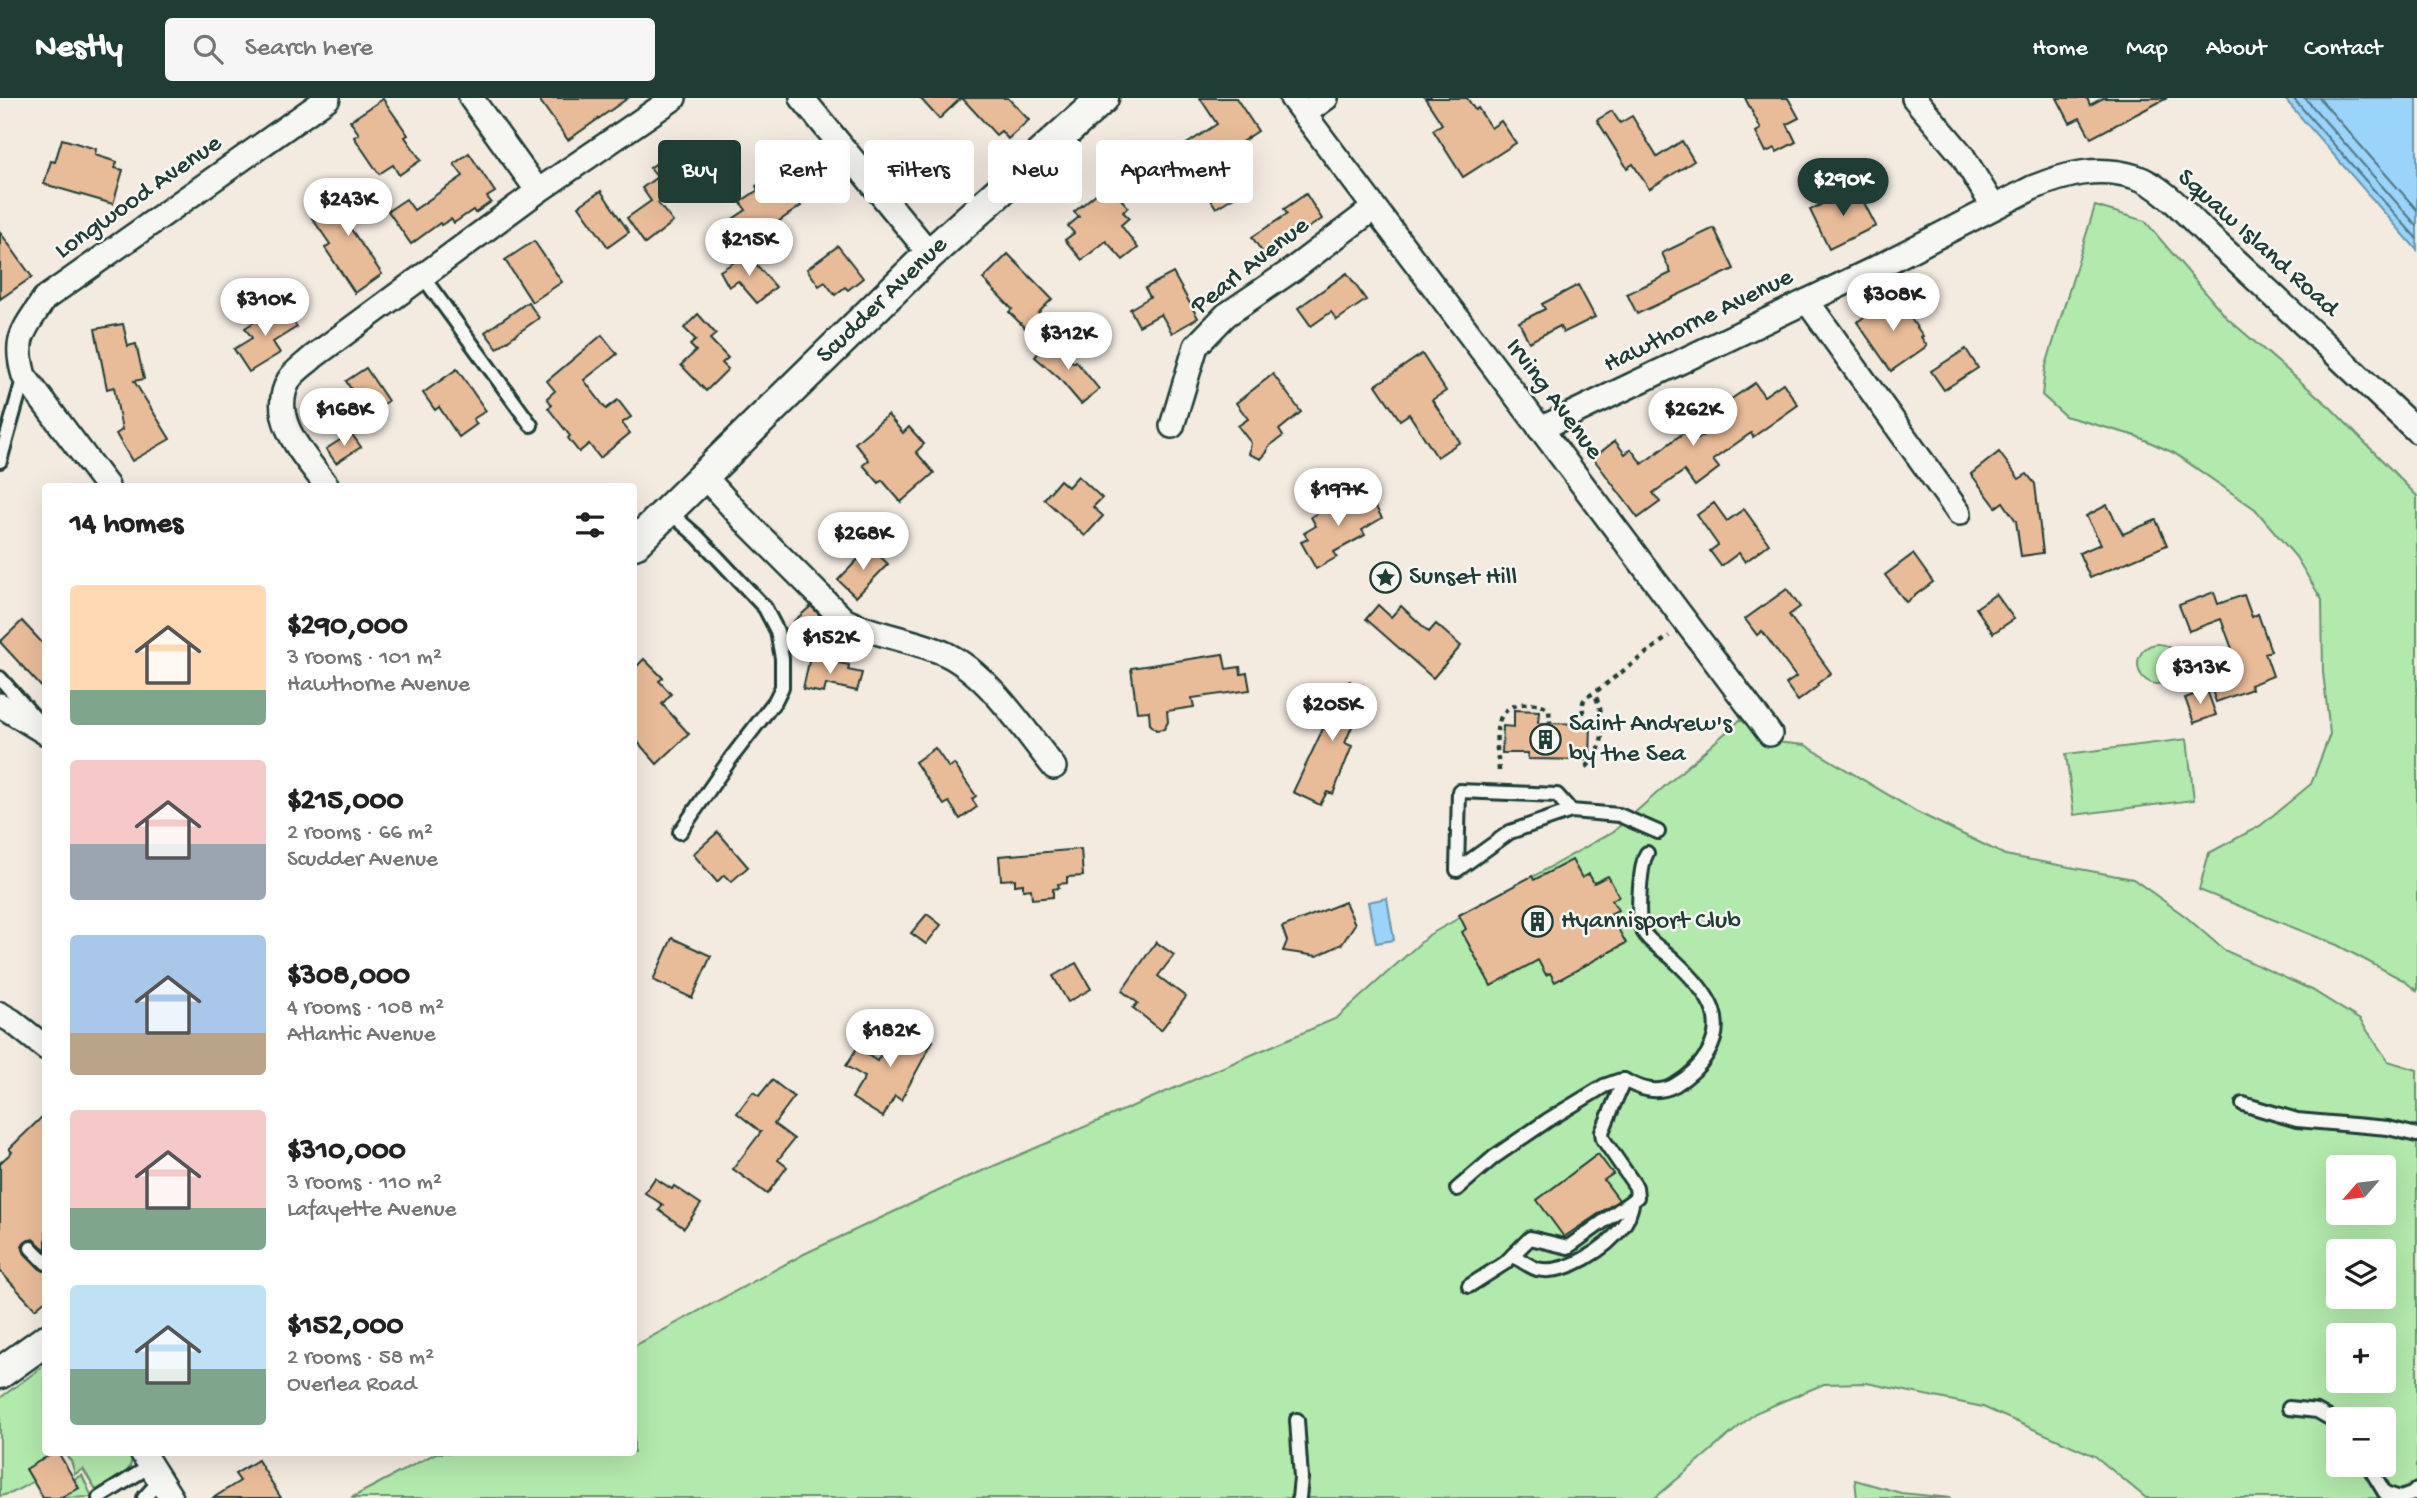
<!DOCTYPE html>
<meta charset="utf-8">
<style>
:root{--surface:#fff;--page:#f6f6f6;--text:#222;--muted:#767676;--accent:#1f3d34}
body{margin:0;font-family:"Gochi Hand",sans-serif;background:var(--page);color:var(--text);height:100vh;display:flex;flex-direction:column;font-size:26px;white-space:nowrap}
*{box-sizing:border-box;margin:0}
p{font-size:23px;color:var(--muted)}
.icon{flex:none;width:38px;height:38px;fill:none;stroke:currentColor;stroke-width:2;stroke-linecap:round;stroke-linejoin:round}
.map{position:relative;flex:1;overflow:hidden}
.details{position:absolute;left:42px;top:385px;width:595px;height:973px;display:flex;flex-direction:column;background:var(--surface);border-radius:7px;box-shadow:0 7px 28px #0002}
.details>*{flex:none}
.guide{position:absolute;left:658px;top:42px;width:665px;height:63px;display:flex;gap:14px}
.needle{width:46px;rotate:242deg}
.controls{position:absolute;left:2326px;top:1057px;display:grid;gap:14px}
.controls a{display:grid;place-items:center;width:70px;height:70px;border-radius:7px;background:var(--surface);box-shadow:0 7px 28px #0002;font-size:35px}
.price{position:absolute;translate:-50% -60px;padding:0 16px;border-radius:24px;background:#fff;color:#222;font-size:23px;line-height:46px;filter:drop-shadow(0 2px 4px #0008)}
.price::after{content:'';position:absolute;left:50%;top:42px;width:21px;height:16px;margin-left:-10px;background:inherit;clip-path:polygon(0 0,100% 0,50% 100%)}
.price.active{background:var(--accent);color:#fff}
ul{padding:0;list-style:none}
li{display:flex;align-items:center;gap:21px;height:175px;padding:0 28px}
li span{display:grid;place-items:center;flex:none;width:196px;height:140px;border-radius:7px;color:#555}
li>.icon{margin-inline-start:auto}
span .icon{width:84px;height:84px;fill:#fffc;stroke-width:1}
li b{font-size:30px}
h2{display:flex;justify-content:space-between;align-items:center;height:84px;padding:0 28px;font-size:30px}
.pill{padding:0 24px;border-radius:7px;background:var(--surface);box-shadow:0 7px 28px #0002;font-size:24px;line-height:63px}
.pill.active{background:var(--accent);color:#fff}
header{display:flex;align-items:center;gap:42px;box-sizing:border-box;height:98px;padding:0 35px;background:var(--accent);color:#fff}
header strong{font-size:33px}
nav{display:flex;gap:38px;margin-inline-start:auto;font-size:24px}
.search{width:490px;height:63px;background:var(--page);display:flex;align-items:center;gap:18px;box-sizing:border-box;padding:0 24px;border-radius:7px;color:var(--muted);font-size:26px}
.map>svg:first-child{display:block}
</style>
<header>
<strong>Nestly</strong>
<div class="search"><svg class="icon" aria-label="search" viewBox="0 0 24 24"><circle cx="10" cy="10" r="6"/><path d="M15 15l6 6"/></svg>Search here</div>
<nav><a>Home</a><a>Map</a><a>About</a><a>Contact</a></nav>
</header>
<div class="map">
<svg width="2417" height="1400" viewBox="0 0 2417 1400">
<rect width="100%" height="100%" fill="#f3eae0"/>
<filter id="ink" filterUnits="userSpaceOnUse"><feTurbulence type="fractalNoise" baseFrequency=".0143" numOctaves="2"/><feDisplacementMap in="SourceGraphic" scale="14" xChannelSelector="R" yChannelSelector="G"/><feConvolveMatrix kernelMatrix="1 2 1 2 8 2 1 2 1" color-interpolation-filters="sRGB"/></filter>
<g filter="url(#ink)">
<!-- green -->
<g fill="#b2e9ac" stroke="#689370" stroke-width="2" fill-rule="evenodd">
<path d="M2095,108l50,15 82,97 103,89 87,89v495l-14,-11 -66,-35 -138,-55 10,-37 51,-27 51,-42 19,-50 -7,-62 -1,-72 -26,-43 -41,-48 -81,-56 -38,-17 -71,-20 -23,-21 3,-26z"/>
<circle cx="2158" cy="566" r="20"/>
<path d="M1741,621l23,22 41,4 112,67 88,43 128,24 52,37 39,34 88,40 48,30 28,41 29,9v428h-271l-51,-42 -112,-49 -116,-24 -43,1 -69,29 -100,85h-1304l85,-45 198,-1v-106l170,-92 162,-76 371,-160 92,-83 185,-104zM2338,1069h46v46h-46zM2338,1153h46v46h-46zM2338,1237h46v46h-46zM2338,1321h46v46h-46z"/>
<path d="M2187,641l7,61 -120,15 -8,-61z"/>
<path d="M45,1267l1,87 9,1 -21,28 -22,12 -12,3v-98z"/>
<path d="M64,1355h67c5,19 -18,32 -33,40l-15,-24 -8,5 -4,-13z"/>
<path d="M82,1377l10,22 -31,1 17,-10 -4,-9z"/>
<path d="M1855,1382l46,13 50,5h-94z"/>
</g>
<!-- water -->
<g fill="#9bd4fb" stroke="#6998ab" stroke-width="2">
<path d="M2284,0h133v152z"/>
<path d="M1387,800l7,42 -18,3 -8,-41z"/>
</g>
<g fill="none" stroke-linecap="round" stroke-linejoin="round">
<!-- shore -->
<g stroke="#517984" stroke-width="2">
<path d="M2293,0l124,141"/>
<path d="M2305,0l112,128"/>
<path d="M2319,0l98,112"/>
</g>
</g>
<!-- building -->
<g fill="#e9bc99" stroke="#1f3d34" stroke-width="2">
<path d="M538,0h90l-60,42z"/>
<path d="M920,0h41l-22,21z"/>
<path d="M962,0h46l21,22 -21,19 -7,-8 -5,4z"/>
<path d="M1200,0h36l22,33 -42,28 21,36 -21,13 -37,-59 38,-25z"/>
<path d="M1425,0h42l8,12 3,-2 13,20 10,-7 15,22 -53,34 -30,-47 9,-6z"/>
<path d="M1745,0h43l11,20 -12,6 9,18 -19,10 -2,-4 -9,4 -10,-20 5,-3z"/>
<path d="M2057,0h30l3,7 13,-7h64l-76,40 -11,-20 -10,5z"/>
<path d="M383,1l25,36 -3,2 16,23 -22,15 -6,-10 -14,9 -25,-37 5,-3 -9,-13z"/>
<path d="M1612,13l8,12 12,-7 25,41 25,-16 12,20 -45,28 -16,-25 -6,4 -30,-48z"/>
<path d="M62,41l34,10 -1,6 22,7 -2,6 8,2 -10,34 -69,-20 7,-23 4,1z"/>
<path d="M680,48l19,26 -41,31 15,19 -28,22 -18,-26 24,-17 -9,-13 15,-11 -7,-9z"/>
<path d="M469,55l26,39 -8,5 4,5 -16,11 -2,-3 -19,13 -3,-4 -10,6 -1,-2 -29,21 -23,-33 18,-12 8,11 49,-34 -9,-12z"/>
<path d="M788,66l21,30 -11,8 3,4 -64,44 -16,-23 25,-17 -6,-8 18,-12 -2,-4z"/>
<path d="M359,84l13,19 -28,18 38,55 -27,19 -30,-45 5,-4 -18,-26 18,-12 -2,-3z"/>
<path d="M1108,86l20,23 -5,5 6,6 -8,7 17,23 -15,12 -17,-19 -24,19 -17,-20 9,-7 -6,-7 11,-9 -5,-5z"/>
<path d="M1856,89l20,39 -47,23 -19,-39z"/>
<path d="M601,93l28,41 -21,15 -29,-41z"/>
<path d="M1306,96l16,25 -57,37 -13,-19 35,-23 -3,-5z"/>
<path d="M1714,130l20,41 -97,45 -10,-20 44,-21 -9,-20z"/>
<path d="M0,134l32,45 -32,22z"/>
<path d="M534,143l28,41 -30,20 -27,-42z"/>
<path d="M838,148l25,32 -15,12 -3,-3 -10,8 -10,-13 -6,4 -12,-17z"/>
<path d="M747,156l29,33 -19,16 -19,-22 -9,6 -9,-16z"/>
<path d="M1008,156l44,45 -14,14 8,8 -15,13 -22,-22 3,-3 -29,-30z"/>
<path d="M1173,175l25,45 -26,15 -11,-19 -22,12 -9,-17 20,-12 -5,-9z"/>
<path d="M1347,175l19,27 -29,20 -6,-8 -20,14 -13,-18z"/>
<path d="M1578,187l17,32 -32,16 -3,-7 -31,16 -10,-20 26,-13 -3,-5z"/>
<path d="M1895,198l28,40 -2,1 6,9 -36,25 -34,-49z"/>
<path d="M528,204l11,16 -42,30 -12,-16z"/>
<path d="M282,206l15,23 -24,15 7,11 -31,19 -15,-23 18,-11 -7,-10z"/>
<path d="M698,216l18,20 -6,5 18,19 -6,5 6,6 -22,22 -25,-26 15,-14 -6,-6 6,-5 -12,-12z"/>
<path d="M123,226l5,22 8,-2 8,35 -10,2 36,58 -38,22 -16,-27 6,-4 -8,-43 -7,2 -12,-60z"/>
<path d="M602,237l15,19 -33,26 22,29 12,-9 13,17 -9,6 8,10 -30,25 -11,-14 -10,8 -11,-14 2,-2 -22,-28 4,-3 -5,-7 8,-7 -8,-10z"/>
<path d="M1048,243l26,22 2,-2 23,28 -18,15 -22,-26 -24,-21z"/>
<path d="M1966,251l12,19 -34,22 -13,-19z"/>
<path d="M1422,256l24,37 -14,9 28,42 -23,15 -28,-43 -9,6 -24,-35z"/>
<path d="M366,270l22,33 -21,14 -21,-34z"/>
<path d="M457,271l29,42 -13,8 4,5 -18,13 -20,-30 -4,3 -12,-17z"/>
<path d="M1273,276l28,38 -22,18 4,6 -15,11 -1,5 -6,7 -12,-5 2,-11 -13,-17 10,-7 -12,-16z"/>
<path d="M1755,285l9,13 19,-13 15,22 -45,32 -2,-4 -38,27 6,8 -24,18 -11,-15 -31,22 7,9 -22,16 -45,-60 22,-17 10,13 6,-5 11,15 48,-36 8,11 27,-19 -7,-12z"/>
<path d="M888,317l15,18 6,-6 15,17 -8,8 18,21 -33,29 -19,-22 -3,3 -16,-18 6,-5 -14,-17z"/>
<path d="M351,335l10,14 -25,16 -10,-14z"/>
<path d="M1999,354l20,27 8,-5 8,10 8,69 -22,3 -5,-35 -13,-19 -7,5 -25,-33z"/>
<path d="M1078,378l24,22 -9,9 10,9 -18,20 -41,-37 16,-19 8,7z"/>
<path d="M1354,394l8,16 11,-6 9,16 -20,12 3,5 -31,17 3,5 -21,12 -15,-27 7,-3 -4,-6 12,-7 -5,-9z"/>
<path d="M1714,405l13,18 17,-12 25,35 -24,18 -6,-9 -18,13 -11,-15 8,-6 -21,-30z"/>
<path d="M2107,407l16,29 33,-14 11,25 -77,33 -11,-25 22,-9 -15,-28z"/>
<path d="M870,449l18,17 -32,33 -18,-17z"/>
<path d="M1913,456l20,28 -27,20 -21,-27z"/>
<path d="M1787,491l13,18 -11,8 42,58 -14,11 1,2 -20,15 -12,-17 10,-7 -34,-46 -5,4 -12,-16z"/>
<path d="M2214,494l4,12 26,-9 8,22 6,-3 13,37 -6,2 8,23 -23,9 2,4 -36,13 -9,-26 31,-11 -17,-46 -32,12 -10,-26z"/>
<path d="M1996,496l18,25 -21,14 -17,-25z"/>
<path d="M1378,507l13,12 10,-11 28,26 7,-8 25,22 -28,32 -67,-59z"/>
<path d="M811,508l18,19 -17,15 -18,-19z"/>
<path d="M22,523l24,26v45l-46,-50z"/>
<path d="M1223,556l3,15 14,-2 1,7 6,-1 3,17 -58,8 2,9 -27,4 1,11 -4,7 -8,1 -6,-6 -1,-13 -12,1 -6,-44z"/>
<path d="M810,559l39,8 -1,5 14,3 -5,18 -31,-7 -2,9 -21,-4z"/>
<path d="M644,561l19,19 -4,3 12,13 -9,10 27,30 -32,30 -23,-26v-69z"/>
<path d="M1350,583l3,8 10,-4 9,21 -14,6 -13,31 7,3 -19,48 -6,-2 -7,13 -27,-13 37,-78 -8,-21z"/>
<path d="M2207,592l9,25 -22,8 -9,-25z"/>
<path d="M1514,612l25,1 -1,12 53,1 -1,36 -62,-1v-6h-26l1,-27 11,1z"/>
<path d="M935,650l14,20 5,-4 22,32 -4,3 5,8 -17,12 -11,-17 -5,3 -29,-43z"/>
<path d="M718,734l30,35 -17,15 -7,-7 -7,7 -24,-28z"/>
<path d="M1081,751l2,27 -16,1v6l-9,1 1,4 -6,1v8l-21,2 -1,-10 -8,1v-6l-8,1v-6l-14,1 -2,-24z"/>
<path d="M1572,762l10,18 7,-4 5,9 14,-7 11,20 -7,4 6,10 -8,4 16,29 -71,39 -5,-9 -4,2 -8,-15 -47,26 -29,-54 4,-3 -7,-14 73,-39 2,4z"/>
<path d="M1345,804l10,22 -13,20 -25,12 -34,-5 4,-10 -5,-14z"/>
<path d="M927,816l14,11 -15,19 -15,-11z"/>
<path d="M672,840l39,18 -19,42 -39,-18z"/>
<path d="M1156,844l18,13 -16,21 28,21 -25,33 -28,-22 5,-5 -16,-12z"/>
<path d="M1076,865l15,26 -23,13 -15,-26z"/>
<path d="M900,924l33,19 -32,59 -6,-4 -12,21 -31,-19 13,-21 -19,-11 11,-18 20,13z"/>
<path d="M772,982l22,17 -20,27 20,15 -16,21 9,7 -20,27 -34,-25 28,-37 -24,-19 16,-21 6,4z"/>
<path d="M46,1015v137l-13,-11 -8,2 -3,5 3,8 15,15 6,3v28l-11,9 -35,-38v-108l12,-11 -3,-3z"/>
<path d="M1598,1056l15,20 -9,6 15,20 -55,37 -27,-37z"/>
<path d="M655,1080l17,11 2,-3 27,18 -17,24 -25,-18 4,-5 -18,-12z"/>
<path d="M55,1354h3l21,36 -18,10h-18l-17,-29z"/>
<path d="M258,1362l23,38h-68l27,-17 -5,-7z"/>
</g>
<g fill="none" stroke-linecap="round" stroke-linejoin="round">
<defs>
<g id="service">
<path d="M423,179l108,148"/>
<path d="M0,363l24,-85"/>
<path d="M667,412l31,27 67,71 12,23 5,27v29l-7,14 -44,57 -51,74"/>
<path d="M0,580l36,41"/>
<path d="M1571,713l-14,-16 -98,-4 -2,79 53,-38 61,-21 48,4 39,17"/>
<path d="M2243,1006l54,16 91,8 29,7"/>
<path d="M1457,1091l37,-32 54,-37 56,-34 14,-5 6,-1"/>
<path d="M31,1150l15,15"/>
<path d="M1513,1157c7,5 16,11 24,14 29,7 70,-21 86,-43 6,-8 8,-16 10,-26"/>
<path d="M1469,1188l36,-23 25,-25 38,9 65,-47 4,-3 -1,-10 -33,-48 -1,-7 22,-52c16,9 33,15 51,5 25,-15 49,-44 38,-75 -7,-19 -25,-37 -39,-50 -11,-11 -29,-19 -33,-34 -4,-13 -1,-62 6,-73"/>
<path d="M2289,1310l28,3 21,12"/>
<path d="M1297,1322l4,58 -2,20"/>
<path d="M2368,1367l17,28 15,5"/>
<path d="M99,1400l51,-32"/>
<path d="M144,1400l16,-18"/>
<path d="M2401,1400l11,-4 5,-5"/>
</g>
<g id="minor">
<path d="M471,0l67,93"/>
<path d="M802,0l128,156"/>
<path d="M1292,0l478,636"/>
<path d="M1914,0l48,57 31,51"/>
<path d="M1304,16l22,-16"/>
<path d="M1807,203l152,212"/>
<path d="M1172,328l24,-80 30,-31 66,-45 82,-62"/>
<path d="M1540,331l334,-160 158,-81c34,-14 67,-23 104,-11 26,8 54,41 74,60 70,63 138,130 207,194"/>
<path d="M703,377l40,44 101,101c32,16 69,19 102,34 43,21 78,76 108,113"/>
<path d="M107,388l-83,-110c-11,-39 0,-45 20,-77l284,-201"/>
<path d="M327,388c-21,-29 -60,-67 -38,-106 5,-9 17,-16 24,-23l225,-166 136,-93"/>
<path d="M0,607l46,28"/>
<path d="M0,916l12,7 34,27"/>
<path d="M142,1354l29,46"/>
</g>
<g id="tertiary">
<path d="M634,446l296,-290 173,-156"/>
<path d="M0,1275l46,-33"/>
</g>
</defs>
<!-- service casing -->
<use href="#service" stroke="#1f3d34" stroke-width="18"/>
<!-- minor casing -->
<use href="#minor" stroke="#1f3d34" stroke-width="28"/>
<!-- tertiary casing -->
<use href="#tertiary" stroke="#1f3d34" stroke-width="35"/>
<!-- path -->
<g stroke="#1f3d34" stroke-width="4.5" stroke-dasharray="5 5" stroke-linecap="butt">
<path d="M1583,616c-1,-19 1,-14 15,-24l71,-54"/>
<path d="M1586,669c21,-18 20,-51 8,-74"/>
<path d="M1499,673c-1,-23 -12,-62 23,-67 9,-1 19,-1 27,5l1,14"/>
</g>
<!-- service -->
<use href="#service" stroke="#f6f6f2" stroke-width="12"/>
<!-- minor -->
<use href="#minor" stroke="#f6f6f2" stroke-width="23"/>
<!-- tertiary -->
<use href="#tertiary" stroke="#f6f6f2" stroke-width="30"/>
</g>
</g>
<!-- icons -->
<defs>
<symbol id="sight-ring" viewBox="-11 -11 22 22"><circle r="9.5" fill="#f6f6f2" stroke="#1f3d34" stroke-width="1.5"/><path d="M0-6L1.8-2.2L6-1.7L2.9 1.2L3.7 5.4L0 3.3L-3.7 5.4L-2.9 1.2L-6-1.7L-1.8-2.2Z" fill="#1f3d34"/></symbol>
<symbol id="building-ring" viewBox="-11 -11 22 22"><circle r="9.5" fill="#f6f6f2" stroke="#1f3d34" stroke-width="1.5"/><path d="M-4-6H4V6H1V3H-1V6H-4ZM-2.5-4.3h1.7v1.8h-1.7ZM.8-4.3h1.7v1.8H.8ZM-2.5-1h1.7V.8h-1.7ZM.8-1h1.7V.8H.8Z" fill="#1f3d34"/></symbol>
</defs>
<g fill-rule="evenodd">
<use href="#sight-ring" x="1368" y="462" width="35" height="35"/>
<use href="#building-ring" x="1528" y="624" width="35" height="35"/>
<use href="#building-ring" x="1520" y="806" width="35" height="35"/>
</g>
<g text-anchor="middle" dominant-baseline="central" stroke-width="5" stroke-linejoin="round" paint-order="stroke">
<!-- street labels -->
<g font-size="26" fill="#1f3d34" stroke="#f6f6f2">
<text transform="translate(139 100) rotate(-35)">Longwood Avenue</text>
<text transform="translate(2257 146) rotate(42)">Squaw Island Road</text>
<text transform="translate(1251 169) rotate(-38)">Pearl Avenue</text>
<text transform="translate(883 203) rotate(-44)">Scudder Avenue</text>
<text transform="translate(1699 224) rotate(-26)">Hawthorne Avenue</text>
<text transform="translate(1553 302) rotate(53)">Irving Avenue</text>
</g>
<!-- poi labels -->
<g font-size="26" fill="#1f3d34" stroke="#f6f6f2" text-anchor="start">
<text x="1409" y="480">Sunset Hill</text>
<text x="1569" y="627">Saint Andrew's<tspan x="1569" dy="30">by the Sea</tspan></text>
<text x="1561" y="824">Hyannisport Club</text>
</g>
</g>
</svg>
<div class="controls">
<a><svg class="needle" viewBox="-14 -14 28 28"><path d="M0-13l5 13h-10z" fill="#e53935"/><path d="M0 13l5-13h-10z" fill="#767676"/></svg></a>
<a><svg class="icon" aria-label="layers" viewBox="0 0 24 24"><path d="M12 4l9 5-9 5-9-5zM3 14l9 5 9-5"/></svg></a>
<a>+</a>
<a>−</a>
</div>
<b class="price active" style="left:1843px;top:120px">$290K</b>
<b class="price" style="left:348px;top:140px">$243K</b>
<b class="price" style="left:749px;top:180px">$215K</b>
<b class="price" style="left:1893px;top:235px">$308K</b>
<b class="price" style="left:265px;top:240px">$310K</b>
<b class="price" style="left:1068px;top:274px">$312K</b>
<b class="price" style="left:344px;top:350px">$168K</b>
<b class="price" style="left:1693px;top:350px">$262K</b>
<b class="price" style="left:1338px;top:430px">$197K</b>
<b class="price" style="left:863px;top:474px">$268K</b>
<b class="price" style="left:830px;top:578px">$152K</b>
<b class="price" style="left:2200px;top:608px">$313K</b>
<b class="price" style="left:1332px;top:645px">$205K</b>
<b class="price" style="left:890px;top:971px">$182K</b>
<div class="guide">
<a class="pill active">Buy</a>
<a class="pill">Rent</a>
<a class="pill">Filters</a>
<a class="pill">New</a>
<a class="pill">Apartment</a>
</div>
<section class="details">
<h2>14 homes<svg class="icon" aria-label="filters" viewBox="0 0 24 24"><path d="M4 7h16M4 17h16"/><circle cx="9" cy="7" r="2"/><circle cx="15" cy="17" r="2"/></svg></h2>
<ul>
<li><span style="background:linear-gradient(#ffd9b3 75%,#7fa58c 0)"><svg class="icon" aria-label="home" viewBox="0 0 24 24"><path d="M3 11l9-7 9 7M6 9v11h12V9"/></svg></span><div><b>$290,000</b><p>3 rooms · 101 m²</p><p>Hawthorne Avenue</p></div></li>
<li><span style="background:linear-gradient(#f6c9c9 60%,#9aa5b1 0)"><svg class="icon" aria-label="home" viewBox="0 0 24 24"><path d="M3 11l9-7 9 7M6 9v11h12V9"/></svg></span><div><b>$215,000</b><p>2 rooms · 66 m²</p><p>Scudder Avenue</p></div></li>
<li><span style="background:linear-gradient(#a9c7e8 70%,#b9a48a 0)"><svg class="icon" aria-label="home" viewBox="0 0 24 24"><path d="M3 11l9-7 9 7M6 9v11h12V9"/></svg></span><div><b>$308,000</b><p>4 rooms · 108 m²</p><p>Atlantic Avenue</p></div></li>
<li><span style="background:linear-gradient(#f6c9c9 70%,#7fa58c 0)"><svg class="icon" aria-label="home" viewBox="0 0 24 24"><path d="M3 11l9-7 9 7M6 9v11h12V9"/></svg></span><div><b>$310,000</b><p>3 rooms · 110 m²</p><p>Lafayette Avenue</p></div></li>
<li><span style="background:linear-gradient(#bfe0f5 60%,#7fa58c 0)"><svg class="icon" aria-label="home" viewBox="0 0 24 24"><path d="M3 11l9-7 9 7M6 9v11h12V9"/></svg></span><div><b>$152,000</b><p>2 rooms · 58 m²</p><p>Overlea Road</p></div></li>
</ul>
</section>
</div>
